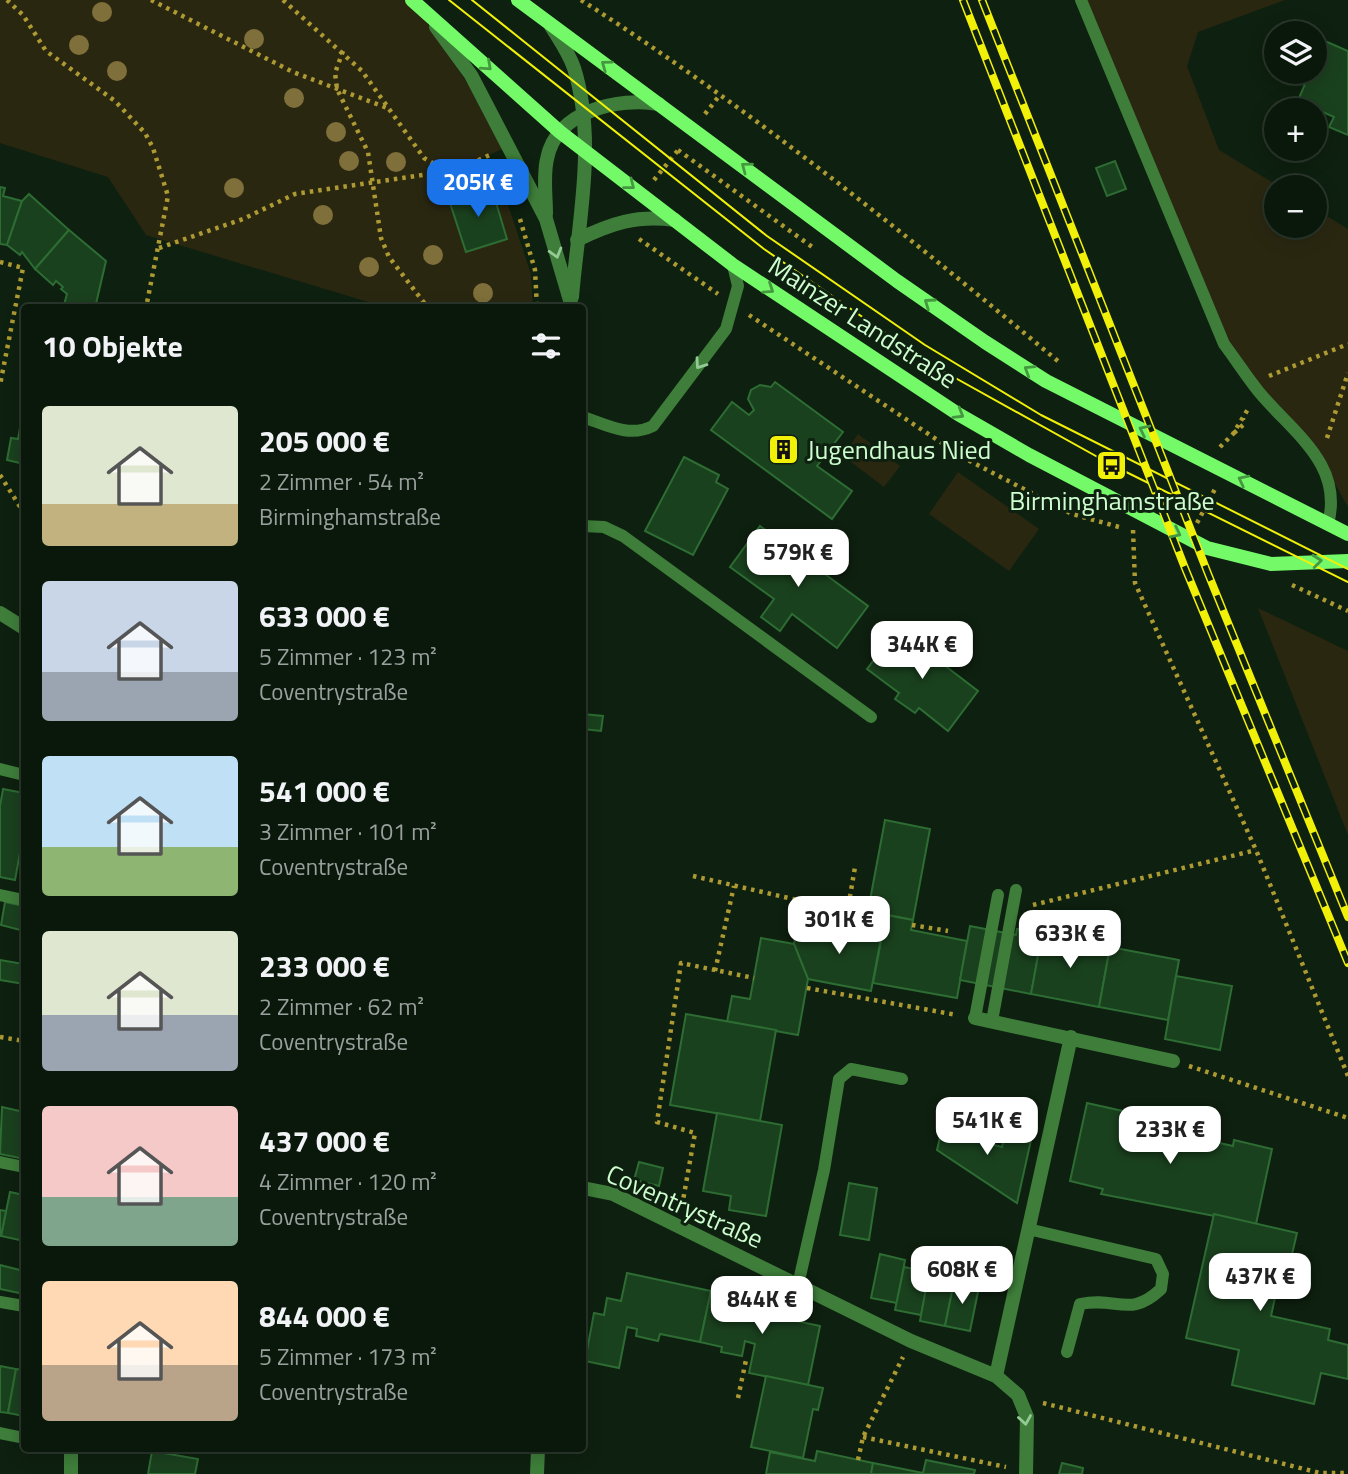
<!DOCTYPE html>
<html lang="de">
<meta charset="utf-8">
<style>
:root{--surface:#0a180b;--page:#132114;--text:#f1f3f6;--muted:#99a09d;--line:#2a372c;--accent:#1a73e8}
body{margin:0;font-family:"Titillium Web",sans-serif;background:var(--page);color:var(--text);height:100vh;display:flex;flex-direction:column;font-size:26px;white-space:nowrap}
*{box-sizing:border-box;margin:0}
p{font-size:23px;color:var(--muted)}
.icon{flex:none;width:38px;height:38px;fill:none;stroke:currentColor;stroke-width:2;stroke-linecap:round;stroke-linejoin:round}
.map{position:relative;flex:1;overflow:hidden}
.details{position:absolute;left:21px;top:304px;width:565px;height:1148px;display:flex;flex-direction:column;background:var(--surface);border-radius:7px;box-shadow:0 4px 18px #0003,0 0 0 2px var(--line)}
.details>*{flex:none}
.buttons{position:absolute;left:1264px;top:21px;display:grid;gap:14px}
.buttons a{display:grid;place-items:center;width:63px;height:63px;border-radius:50%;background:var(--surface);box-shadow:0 4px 18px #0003,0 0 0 2px var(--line);font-size:35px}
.price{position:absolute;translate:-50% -60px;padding:0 16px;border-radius:14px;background:#fff;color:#222;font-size:23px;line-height:46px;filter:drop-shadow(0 2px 4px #0008)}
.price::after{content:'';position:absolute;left:50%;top:42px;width:21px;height:16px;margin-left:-10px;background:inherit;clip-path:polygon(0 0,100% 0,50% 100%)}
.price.current{background:var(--accent);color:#fff}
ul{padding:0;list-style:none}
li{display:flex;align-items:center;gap:21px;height:175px;padding:0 21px}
li span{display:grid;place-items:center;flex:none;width:196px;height:140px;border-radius:7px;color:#555}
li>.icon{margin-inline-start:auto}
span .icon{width:84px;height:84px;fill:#fffc;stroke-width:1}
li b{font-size:30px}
h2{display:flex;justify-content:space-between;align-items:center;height:84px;padding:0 21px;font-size:30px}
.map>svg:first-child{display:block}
</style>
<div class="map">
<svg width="1348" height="1474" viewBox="0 0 1348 1474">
<rect width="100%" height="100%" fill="#0e200f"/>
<!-- green -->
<g fill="#2a2711">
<path d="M0,0h412l97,146 -51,23 39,3 34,102 2,34h-145l-242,-73 -38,-58 -108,-34z"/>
<path d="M1081,0h204l-87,32 -11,34 32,84 61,37h-4v39h38v-18l34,21v278l-27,-48 -97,-115z"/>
<path d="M858,434l42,32 -16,21 -41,-31z"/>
<path d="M958,472l81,57 -30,42 -80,-57z"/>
<path d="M1258,608l90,43v184z"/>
</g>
<!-- building -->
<g fill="#1a411e" stroke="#2d6c33" stroke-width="2">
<path d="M1318,38l30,13v84l-19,-8 5,-10 -13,-6 -4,10 -3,-11h-20l16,-38h4v-27z"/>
<path d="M1115,161l11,28 -19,7 -11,-28z"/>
<path d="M491,186l16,53 -41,13 -17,-52z"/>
<path d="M0,187l5,1 -2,8 19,5 -15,44 -7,-1z"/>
<path d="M29,194l40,36 -34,39 -13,-17 -2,3 -13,-10 15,-44z"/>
<path d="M69,230l37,31 -11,47h-32l4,-14 -6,-5 2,-2 -7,-6 -3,4 -18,-16z"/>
<path d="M775,382l68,50 -26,34 35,25 -20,28 -121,-89 21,-28 17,13 5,-5 -6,-11 3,-9 9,-5 11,2z"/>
<path d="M22,417h2v47l-17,-4 4,-22 7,1z"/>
<path d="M684,457l35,18 -3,7 12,7 -35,66 -48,-24z"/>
<path d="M760,526l108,80 -31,42 -45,-34 -12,17 -19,-14 13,-18 -44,-32z"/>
<path d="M897,629l81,62 -30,40 -29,-23 -4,5 -20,-14 4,-6 -32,-24z"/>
<path d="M583,714l20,2 -2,15 -18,-2z"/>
<path d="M3,789l21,4v38l-9,49 -15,-3v-71z"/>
<path d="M885,820l45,9 -17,91 -45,-9z"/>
<path d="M5,902l19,4v25l-23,-6z"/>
<path d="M886,915l27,5 -2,10 56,11 -10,57 -84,-15z"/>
<path d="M970,926l46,9 1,-6 25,5 -11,60 -71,-14z"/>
<path d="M797,927l51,9 2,-9 32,6 -11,58 -63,-12 -14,-35z"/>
<path d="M1042,934l68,13 -11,60 -68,-13z"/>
<path d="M761,938l33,6 14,35 -10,56 -71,-13 5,-26 18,3z"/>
<path d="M1110,947l69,13 -11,60 -69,-13z"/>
<path d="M0,960l24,4v20l-24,-4z"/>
<path d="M1176,976l56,10 -12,64 -55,-11z"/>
<path d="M686,1014l90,16 -16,91 -90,-16z"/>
<path d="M1087,1103l36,8 -2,10 33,7 2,-8 43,10 -2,8 36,8 1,-6 38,9 -16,75 -155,-30 2,-5 -33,-8z"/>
<path d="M2,1107l22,5 -4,46 -20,-4z"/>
<path d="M717,1113l65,12 -16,91 -37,-6 2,-14 -28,-5z"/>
<path d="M944,1120l37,8 -3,13 24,6 3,-13 26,6 -14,63 -80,-53z"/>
<path d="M639,1162l24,6 -4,18 -25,-6z"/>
<path d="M849,1183l28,5 -8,52 -29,-5z"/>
<path d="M10,1192l14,3v46l-23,-5z"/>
<path d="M0,1210l6,1 -5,25h-1z"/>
<path d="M1214,1214l83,19 -11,47 -7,-1 -8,37 59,13 -2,11 20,5v34l-27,-6 -7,31 -82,-19 7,-35 -53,-12z"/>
<path d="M880,1254l25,6 -8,43 -26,-5z"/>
<path d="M0,1265l24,6v23l-24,-5z"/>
<path d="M904,1267l26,5 -9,43 -26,-5z"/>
<path d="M627,1273l84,18 -11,51 -40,-8 -2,7 -22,-5 1,-7 -10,-2 -8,41 -34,-7 9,-48 10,2 3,-17 14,3z"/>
<path d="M928,1277l26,5 -9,44 -25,-5z"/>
<path d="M954,1282l25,5 -9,44 -25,-5z"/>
<path d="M711,1291l79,16 -3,12 33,7 -12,59 -59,-12 6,-29 -10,-3 -3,15 -21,-4 1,-5 -22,-5z"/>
<path d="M0,1366l16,3 -8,44 -8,-1z"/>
<path d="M16,1369l8,1v46l-16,-3z"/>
<path d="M766,1376l57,12 -5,22 -5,-1 -10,49 -52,-11z"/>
<path d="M152,1451l46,8 -3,15h-47z"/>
<path d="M817,1451l56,12 -2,11h-105l4,-22 45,9z"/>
<path d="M926,1460l49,10 -1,4h-103l2,-11 50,10z"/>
<path d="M1062,1463l21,5 -1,6h-23z"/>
</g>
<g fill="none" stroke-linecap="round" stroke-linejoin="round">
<!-- path -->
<g stroke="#ae9a32" stroke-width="4.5" stroke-dasharray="3.5 5" stroke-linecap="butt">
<path d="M7,0l16,15 23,36 69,50 30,32 8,15 15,48 -22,112"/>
<path d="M151,0l142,72 94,36"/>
<path d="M283,0l79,71 62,87 17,10 15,2 36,-16"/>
<path d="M581,0c168,108 325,234 478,362"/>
<path d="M343,51l-8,22 2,16 31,63 13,86 8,19 39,51"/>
<path d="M705,114l14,-18"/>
<path d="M678,150l137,99"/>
<path d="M654,180l25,-31"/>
<path d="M520,219l15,51 2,38"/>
<path d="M639,239l79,55"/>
<path d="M159,248l84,-29 52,-25 154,-23"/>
<path d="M0,262l23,6 -23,117"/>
<path d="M749,315l217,144 106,55 47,13"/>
<path d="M1269,376l79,-32"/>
<path d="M1234,433l9,-8v-7"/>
<path d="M1327,438l21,-65"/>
<path d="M1220,447l13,-13 15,-25"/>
<path d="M0,475l24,38"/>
<path d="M1197,523l19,-36"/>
<path d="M1133,530l2,53 121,267 92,226"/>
<path d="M1292,585l56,26"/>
<path d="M693,876l191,44"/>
<path d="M1033,905l223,-55"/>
<path d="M847,914l8,-47"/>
<path d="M912,925l36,6"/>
<path d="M715,971l19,-85"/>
<path d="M807,988l150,27"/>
<path d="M0,1037l24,4"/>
<path d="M1189,1066l159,52"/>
<path d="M682,1206l13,-73 -38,-11 24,-159 73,15"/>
<path d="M738,1398l8,-38"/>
<path d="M1043,1403l277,70h28"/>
<path d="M863,1437l143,30"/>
<path d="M858,1460l5,-23 40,-80"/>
</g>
<!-- lane -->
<g stroke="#3e7e3a" stroke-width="12">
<path d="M1081,0l143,344c12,16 23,33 35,48 34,41 85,72 69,132"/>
<path d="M583,417c24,8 46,21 70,9l73,-97 12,-43 -5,-21"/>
<path d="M583,526l21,1 19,9 248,181"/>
<path d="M0,769l24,6"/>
<path d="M0,895l24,5"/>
<path d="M975,1018l23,-123"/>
<path d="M992,1021l24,-131"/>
<path d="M0,1162l24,5"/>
<path d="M1028,1229l128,30 7,15 -2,15c-32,30 -43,7 -81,15l-13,48"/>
<path d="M798,1285l26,-115 15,-91 12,-10 51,10"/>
<path d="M0,1302l24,4"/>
<path d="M0,1433l24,5"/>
</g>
<!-- street -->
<g stroke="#3e7e3a" stroke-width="14">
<path d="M551,26c8,13 18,27 23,42 23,73 4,155 -2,229"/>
<path d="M436,27l35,48 75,144 26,88"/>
<path d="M546,214c0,-18 -3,-38 1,-55 9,-49 73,-62 112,-55"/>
<path d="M577,240c35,-17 59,-25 98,-20"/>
<path d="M0,613l24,15"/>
<path d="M975,1018l198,43"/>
<path d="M583,1188l30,6 298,147 85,35 22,19 9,22 -1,57"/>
<path d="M996,1376l75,-339"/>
<path d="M71,1449v25"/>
<path d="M537,1474l1,-25"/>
</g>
<!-- secondary -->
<g stroke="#74fa69" stroke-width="14">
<path d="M412,0l148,132 173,133 225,149 71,41 178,93 64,16 77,-3"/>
<path d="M518,0l379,281 88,61 61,39 302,153"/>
</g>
<!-- tram -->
<g stroke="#f0f008" stroke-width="2">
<path d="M449,0l315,249 168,116 180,100 236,117"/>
<path d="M472,0l295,236 158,109 116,70 307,154"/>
</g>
<defs>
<g id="rail">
<path d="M963,0l222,568 163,395"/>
<path d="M982,0l227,576 139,341"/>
</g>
</defs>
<!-- rail casing -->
<use href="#rail" stroke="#f0f008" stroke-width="8"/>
<!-- rail -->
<use href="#rail" stroke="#0e200f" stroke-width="5" stroke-dasharray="16" stroke-linecap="butt"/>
</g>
<!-- trees -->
<g fill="#7f6f3a">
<circle cx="102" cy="12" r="10"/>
<circle cx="254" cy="39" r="10"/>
<circle cx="79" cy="45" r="10"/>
<circle cx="117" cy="71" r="10"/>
<circle cx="294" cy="98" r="10"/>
<circle cx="336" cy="132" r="10"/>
<circle cx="349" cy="161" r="10"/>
<circle cx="396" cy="162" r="10"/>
<circle cx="234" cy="188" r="10"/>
<circle cx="323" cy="215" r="10"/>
<circle cx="433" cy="255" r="10"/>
<circle cx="369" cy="267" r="10"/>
<circle cx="483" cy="293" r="10"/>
</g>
<!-- one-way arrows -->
<defs><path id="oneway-chevron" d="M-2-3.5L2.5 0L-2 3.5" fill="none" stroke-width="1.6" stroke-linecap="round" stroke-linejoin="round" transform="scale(1.75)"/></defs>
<g stroke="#469840">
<use href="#oneway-chevron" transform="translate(606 65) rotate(-144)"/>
<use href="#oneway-chevron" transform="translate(487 66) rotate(42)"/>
<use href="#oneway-chevron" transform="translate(746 167) rotate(-143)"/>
<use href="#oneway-chevron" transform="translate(630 185) rotate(38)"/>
<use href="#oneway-chevron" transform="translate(769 289) rotate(34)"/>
<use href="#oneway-chevron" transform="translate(929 303) rotate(-145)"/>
<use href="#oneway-chevron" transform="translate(1029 370) rotate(-148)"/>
<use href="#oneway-chevron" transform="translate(959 414) rotate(31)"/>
<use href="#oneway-chevron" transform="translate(1144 430) rotate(-154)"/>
<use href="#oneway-chevron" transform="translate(1243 480) rotate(-153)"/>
<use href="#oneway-chevron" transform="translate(1176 533) rotate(27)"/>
<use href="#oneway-chevron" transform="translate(1317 561) rotate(-6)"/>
</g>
<g stroke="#94ca93">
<use href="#oneway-chevron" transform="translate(556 253) rotate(74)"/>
<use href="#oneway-chevron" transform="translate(700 364) rotate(125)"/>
<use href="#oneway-chevron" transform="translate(1025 1420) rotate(81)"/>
</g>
<!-- icons -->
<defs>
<symbol id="building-square" viewBox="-11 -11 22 22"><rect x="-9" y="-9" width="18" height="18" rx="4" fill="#f0f008" stroke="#0e200f"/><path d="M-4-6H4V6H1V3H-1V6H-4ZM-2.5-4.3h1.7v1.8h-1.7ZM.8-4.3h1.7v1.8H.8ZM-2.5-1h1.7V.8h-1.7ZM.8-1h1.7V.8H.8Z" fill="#111"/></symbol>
<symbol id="bus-square" viewBox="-11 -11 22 22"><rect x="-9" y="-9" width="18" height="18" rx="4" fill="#f0f008" stroke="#0e200f"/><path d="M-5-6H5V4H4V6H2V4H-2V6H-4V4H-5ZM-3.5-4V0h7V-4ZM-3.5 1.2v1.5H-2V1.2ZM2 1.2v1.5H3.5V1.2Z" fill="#111"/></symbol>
</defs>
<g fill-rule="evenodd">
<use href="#building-square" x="766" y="432" width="35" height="35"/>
<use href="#bus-square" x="1094" y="448" width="35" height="35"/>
</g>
<g text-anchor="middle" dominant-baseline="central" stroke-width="6" stroke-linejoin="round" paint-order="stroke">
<!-- street labels -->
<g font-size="26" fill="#cefdcf" stroke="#0e200f">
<text transform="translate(863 322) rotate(33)">Mainzer Landstraße</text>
<text transform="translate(685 1206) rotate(24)">Coventrystraße</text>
</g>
<!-- poi labels -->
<g font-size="26" fill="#cefdcf" stroke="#0e200f" text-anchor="start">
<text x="807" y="449">Jugendhaus Nied</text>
<text x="1112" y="500" text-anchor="middle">Birminghamstraße</text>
</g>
</g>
</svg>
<div class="buttons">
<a><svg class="icon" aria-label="layers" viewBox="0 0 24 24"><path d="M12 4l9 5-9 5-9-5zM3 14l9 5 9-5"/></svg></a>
<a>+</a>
<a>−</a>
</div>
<b class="price current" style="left:478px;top:219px">205K €</b>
<b class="price" style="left:798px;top:589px">579K €</b>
<b class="price" style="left:922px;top:681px">344K €</b>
<b class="price" style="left:839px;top:956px">301K €</b>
<b class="price" style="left:1070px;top:970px">633K €</b>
<b class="price" style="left:987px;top:1157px">541K €</b>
<b class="price" style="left:1170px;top:1166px">233K €</b>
<b class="price" style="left:962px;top:1306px">608K €</b>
<b class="price" style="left:1260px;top:1313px">437K €</b>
<b class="price" style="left:762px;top:1336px">844K €</b>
<section class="details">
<h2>10 Objekte<svg class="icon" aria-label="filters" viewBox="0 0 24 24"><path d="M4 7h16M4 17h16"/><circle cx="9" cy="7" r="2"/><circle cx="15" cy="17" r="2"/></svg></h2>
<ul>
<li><span style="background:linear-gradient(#dfe7d0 70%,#c2b280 0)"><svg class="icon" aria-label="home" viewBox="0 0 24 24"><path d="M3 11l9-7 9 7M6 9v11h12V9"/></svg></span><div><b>205 000 €</b><p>2 Zimmer · 54 m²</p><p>Birminghamstraße</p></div></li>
<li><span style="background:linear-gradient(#c9d6e8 65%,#9aa5b1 0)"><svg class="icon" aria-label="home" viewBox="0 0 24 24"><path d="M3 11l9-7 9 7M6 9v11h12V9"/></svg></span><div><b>633 000 €</b><p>5 Zimmer · 123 m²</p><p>Coventrystraße</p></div></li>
<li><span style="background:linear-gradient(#bfe0f5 65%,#8fb573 0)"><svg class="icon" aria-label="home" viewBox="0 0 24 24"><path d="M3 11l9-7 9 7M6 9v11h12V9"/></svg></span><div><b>541 000 €</b><p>3 Zimmer · 101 m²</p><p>Coventrystraße</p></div></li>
<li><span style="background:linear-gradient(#dfe7d0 60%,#9aa5b1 0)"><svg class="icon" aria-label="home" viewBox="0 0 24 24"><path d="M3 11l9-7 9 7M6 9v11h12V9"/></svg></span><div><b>233 000 €</b><p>2 Zimmer · 62 m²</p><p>Coventrystraße</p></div></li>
<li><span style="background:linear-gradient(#f6c9c9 65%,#7fa58c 0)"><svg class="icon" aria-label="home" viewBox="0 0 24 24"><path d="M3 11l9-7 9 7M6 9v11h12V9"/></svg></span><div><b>437 000 €</b><p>4 Zimmer · 120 m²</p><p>Coventrystraße</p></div></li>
<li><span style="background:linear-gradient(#ffd9b3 60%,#b9a48a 0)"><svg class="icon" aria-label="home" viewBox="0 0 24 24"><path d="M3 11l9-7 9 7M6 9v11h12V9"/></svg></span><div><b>844 000 €</b><p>5 Zimmer · 173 m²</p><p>Coventrystraße</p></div></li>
</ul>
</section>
</div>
